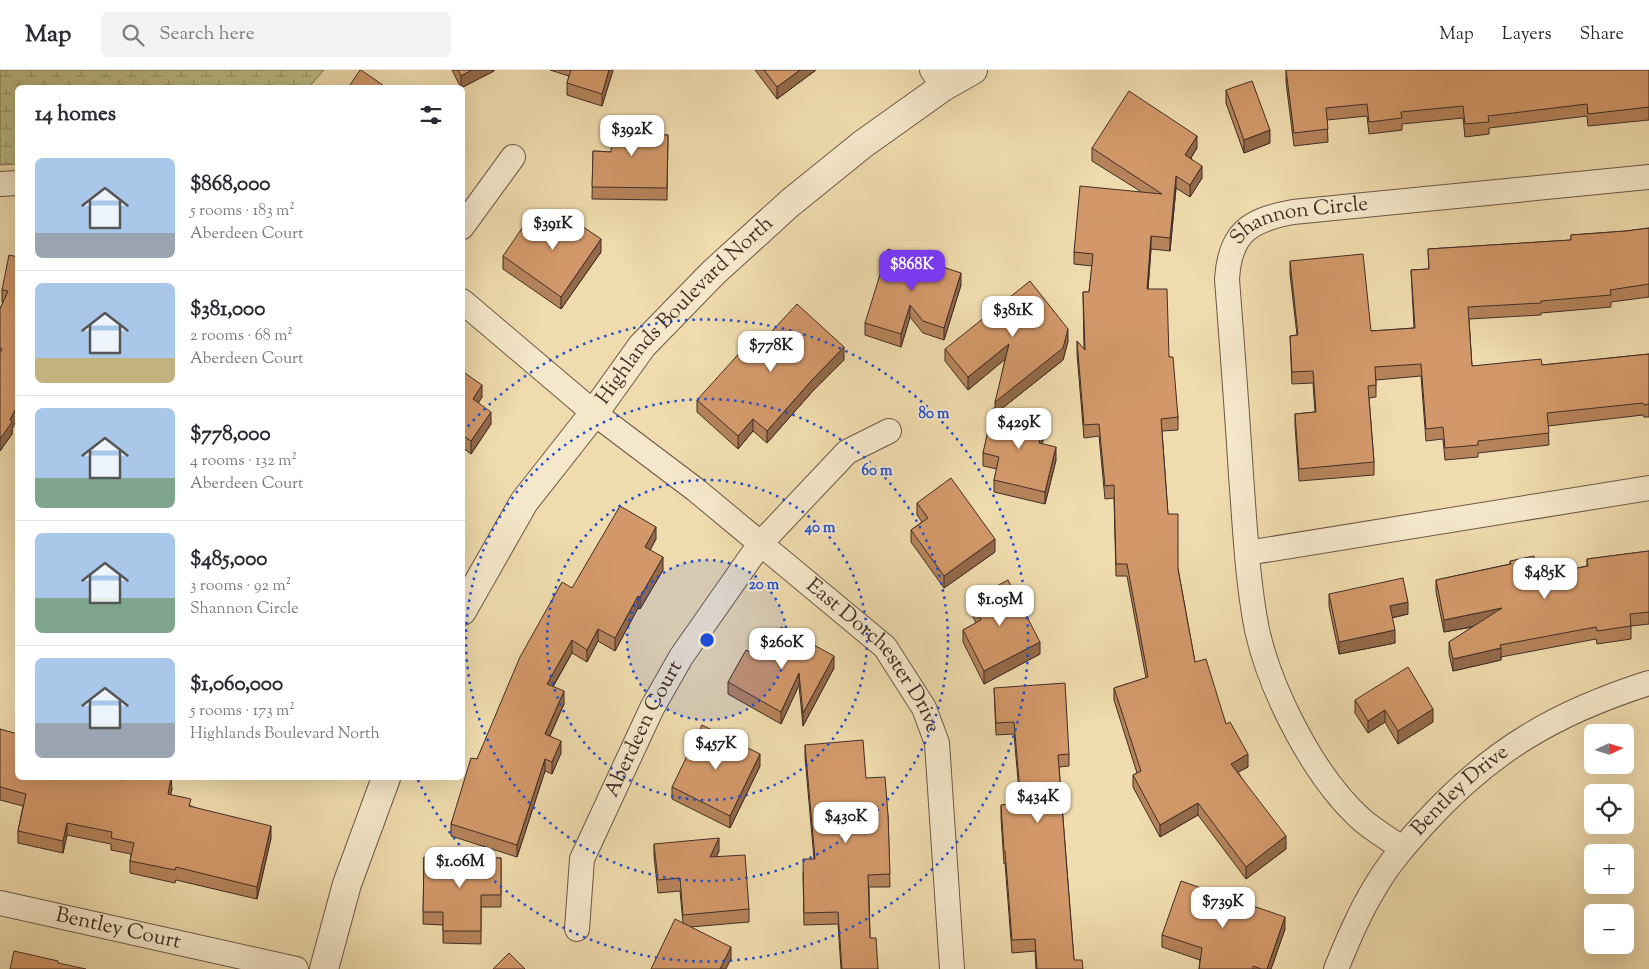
<!DOCTYPE html>
<meta charset="utf-8">
<style>
:root{--surface:#fff;--page:#f2f2f3;--text:#2b2b33;--muted:#7c7c81;--line:#e1e1e2;--accent:#7c3aed}
body{margin:0;font-family:"Sorts Mill Goudy",serif;background:var(--page);color:var(--text);height:100vh;display:flex;flex-direction:column;font-size:19px;white-space:nowrap}
*{box-sizing:border-box;margin:0}
p{font-size:16px;color:var(--muted)}
.icon{flex:none;width:28px;height:28px;fill:none;stroke:currentColor;stroke-width:2;stroke-linecap:round;stroke-linejoin:round}
.map{position:relative;flex:1;overflow:hidden}
.sheet{position:absolute;left:15px;top:15px;width:450px;height:695px;display:flex;flex-direction:column;background:var(--surface);border-radius:8px;box-shadow:0 5px 20px #0002}
.sheet>*{flex:none}
.needle{width:32px;rotate:86deg}
.fabs{position:absolute;left:1584px;top:654px;display:grid;gap:10px}
.fabs a{display:grid;place-items:center;width:50px;height:50px;border-radius:8px;background:var(--surface);box-shadow:0 5px 20px #0002;font-size:25px}
.price{position:absolute;translate:-50% -42px;padding:0 11px;border-radius:10px;background:#fff;color:#222;font-size:16px;line-height:32px;filter:drop-shadow(0 1px 2px #0008)}
.price::after{content:'';position:absolute;left:50%;top:30px;width:15px;height:11px;margin-left:-8px;background:inherit;clip-path:polygon(0 0,100% 0,50% 100%)}
.price.current{background:var(--accent);color:#fff}
ul{padding:0;list-style:none}
li{display:flex;align-items:center;gap:15px;height:125px;padding:0 20px}
li+li{border-top:1px solid var(--line)}
li span{display:grid;place-items:center;flex:none;width:140px;height:100px;border-radius:8px;color:#555}
li>.icon{margin-inline-start:auto}
span .icon{width:60px;height:60px;fill:#fffc;stroke-width:1}
li b{font-size:21px}
h2{display:flex;justify-content:space-between;align-items:center;height:60px;padding:0 20px;font-size:21px}
header{display:flex;align-items:center;gap:30px;box-sizing:border-box;height:70px;padding:0 25px;background:var(--surface);border-bottom:1px solid var(--line)}
header strong{font-size:24px}
nav{display:flex;gap:28px;margin-inline-start:auto;font-size:18px}
.search{width:350px;height:45px;background:var(--page);display:flex;align-items:center;gap:12px;box-sizing:border-box;padding:0 18px;border-radius:8px;color:var(--muted);font-size:19px}
.map>svg:first-child{display:block}
</style>
<header>
<strong>Map</strong>
<div class="search"><svg class="icon" aria-label="search" viewBox="0 0 24 24"><circle cx="10" cy="10" r="6"/><path d="M15 15l6 6"/></svg>Search here</div>
<nav><a>Map</a><a>Layers</a><a>Share</a></nav>
</header>
<div class="map">
<svg width="1649" height="899" viewBox="0 0 1649 899">
<defs>
<pattern id="wetland-marsh" width="20" height="14" patternUnits="userSpaceOnUse" patternTransform="scale(1.25)"><rect width="20" height="14" fill="#bebe86"/><path d="M1 5h8M5 5V1M11 12h8M15 12V8" fill="none" stroke="#9c9b6d"/></pattern>
</defs>
<rect width="100%" height="100%" fill="#efdbad"/>
<filter id="stains"><feTurbulence type="fractalNoise" baseFrequency=".004" numOctaves="4"/><feColorMatrix values="0 0 0 0 .2 0 0 0 0 .09 0 0 0 0 .02 0 0 0 .5 -.17"/></filter>
<radialGradient id="worn" r=".72"><stop offset=".6" stop-color="#630" stop-opacity="0"/><stop offset="1" stop-color="#630" stop-opacity=".3"/></radialGradient>
<!-- wetland -->
<path fill="url(#wetland-marsh)" stroke="#807656" d="M0,0h324l-15,17 -291,1 -1,76 -17,1z"/>
<g fill="none" stroke-linecap="round" stroke-linejoin="round">
<defs>
<g id="minor">
<path d="M932,0l11,17"/>
<path d="M0,114l18,-1"/>
<path d="M462,157l51,-70"/>
<path id="s1" d="M462,231l132,112 102,77 189,157 39,61 13,35 15,226"/>
<path d="M1247,483l402,-65"/>
<path id="s2" d="M1402,778c-14,-9 -28,-18 -40,-28 -48,-43 -91,-128 -105,-190 -10,-51 -12,-104 -16,-155 -4,-65 -9,-131 -14,-196 3,-47 23,-59 66,-67l356,-35"/>
<path id="s3" d="M0,833l296,66"/>
<path id="s4" d="M577,859l5,-70 70,-151 29,-51 79,-113 87,-92 42,-21"/>
<path id="s5" d="M1336,899c12,-29 24,-58 41,-85 13,-22 30,-41 47,-60 66,-73 131,-111 225,-141"/>
</g>
<g id="tertiary">
<path id="s6" d="M462,541l62,-109 70,-89 48,-67 71,-73 77,-70 73,-59 80,-57 30,-17"/>
<path d="M324,899l23,-85 39,-106"/>
</g>
</defs>
<!-- minor casing -->
<use href="#minor" stroke="#6c5848" stroke-width="26"/>
<!-- tertiary casing -->
<use href="#tertiary" stroke="#6c5848" stroke-width="30"/>
<!-- minor -->
<use href="#minor" stroke="#f5e8ca" stroke-width="24"/>
<!-- tertiary -->
<use href="#tertiary" stroke="#f5e8ca" stroke-width="28"/>
</g>
<!-- wall -->
<g fill="#b5835a" stroke="#412d26">
<path d="M452,0h42v1l-33,17z"/>
<path d="M550,0h63l-11,36 -35,-11v-12l2,-7z"/>
<path d="M755,0h61l-39,29z"/>
<path d="M1286,0h363v50l-61,6 -1,-10 -98,12v6l-24,3 -2,-19 -61,6v6l-33,4 -2,-18 -40,4 1,22 -34,4 -8,-64z"/>
<path d="M1226,20l44,53 -26,10 -18,-50z"/>
<path d="M649,65h19l-1,65 -75,-1 1,-48 18,1z"/>
<path d="M1092,78h105l-6,10 11,20 -12,19 -14,-9 -6,63 -19,-2 -3,40 21,68 9,60v13l-16,1 6,83 27,148 53,105 -10,5 48,77 -40,30 -48,-64 -38,22 -27,-50v-12l4,-2 -23,-73v-12l32,-10 -19,-102h-11l-2,-78 -9,1 -6,-63 -15,2 -7,-84v-13l7,9 -1,-58h6l3,-26 -18,-2v-12l66,-61 -48,-30z"/>
<path d="M544,158l57,24 -40,57 -58,-40v-13z"/>
<path d="M1649,158v69l-38,5v5l-70,6v2l-72,4 3,47 70,-1 107,-11v63h-5l-1,-2 -95,11 1,19 -71,8v4l-33,3 -2,-21 -17,2 -5,-65 -45,4v17l-7,1 5,64v13l-75,6 -4,-55v-12l20,-2 -2,-29 -21,1 -2,-48 7,-1 -7,-61v-13l81,70 43,-3 -3,-58 18,-1 -1,-20 143,-9v-5l55,-4z"/>
<path d="M18,187v159l-6,13v5l-12,17v-142l3,-7h-1v-12z"/>
<path d="M961,215l-17,55 -21,-7 -13,-16 -9,30 -36,-12v-12z"/>
<path d="M1068,271l-5,19 -63,50 45,23 -3,11 14,16 -11,44 -51,-12v-12l3,-11 -14,-3v-13l12,-44 10,-50 -37,31 -23,-29v-12z"/>
<path d="M751,284l93,6 -33,33 -44,50 -14,-12 -15,18 -41,-37v-12z"/>
<path d="M462,301l20,26 -4,6 13,21 -20,30 -9,-7z"/>
<path d="M917,433l78,49 -51,36 -33,-46v-12l11,-8 -5,-7z"/>
<path d="M656,469l-6,11 13,20 -23,39 -2,-1 -23,43 -17,-10 -11,21 -15,-9 -19,34 11,17 -14,32 11,17 -9,21 -7,-3 -28,86 -66,-21v-12l26,-65 95,-171z"/>
<path d="M1649,481v73l-18,2v13l-34,5 -1,-5 -95,18v3l-48,11 -4,-17v-12l24,-15 -29,5 -8,-40v-12l74,-16v-3l28,15 49,-10v-7z"/>
<path d="M1329,524l79,20 -16,4 3,25 -56,11 -10,-48z"/>
<path d="M971,530l69,54 -56,30 -21,-42v-12l13,-7 -5,-11z"/>
<path d="M763,589l71,9 -31,58 -4,-41 -18,39 -53,-30v-12z"/>
<path d="M994,618l75,66v12l-10,1 15,193 9,9h-47l-1,-18 -23,2 -7,-90 -1,1 -3,-46v-13l19,-1 -6,-70 -18,1z"/>
<path d="M1355,630l78,22 -35,22 -13,-22 -17,11 -13,-20z"/>
<path d="M0,659l18,49 154,11 -2,6 21,11 80,32 -14,61 -81,-19 -1,3 -45,-10v-12l1,-7 -20,-4v-6l-44,-9 -4,18 -45,-10v-12l5,-25 -23,-6z"/>
<path d="M805,675l61,33 22,37 2,72h-21l1,51 8,31h-37l-3,-45 -34,1 -1,-53 11,-13 -9,-102z"/>
<path d="M760,696l-30,62 -58,-29v-12z"/>
<path d="M654,774l65,7 -3,6 33,52v13l-59,5 41,32 -48,-36 -3,-32 -22,2 -4,-37z"/>
<path d="M424,787l77,1v49h-20v37l-38,-1v-18l-20,-1z"/>
<path d="M1285,859l-14,40h-72l1,-9 -38,-13v-12z"/>
</g>
<!-- shaded-wall -->
<g fill="#936a4a" stroke="#412d26">
<path d="M472,0h22v1l-33,17v-12z"/>
<path d="M609,0h4l-11,36v-12z"/>
<path d="M800,0h16l-39,29v-12z"/>
<path d="M1270,60v13l-26,10v-13z"/>
<path d="M1197,66v12l-12,19v-12z"/>
<path d="M1202,96v12l-12,19v-12z"/>
<path d="M1176,106v12l-6,63v-13z"/>
<path d="M1151,166v13l-4,53v-13z"/>
<path d="M601,169v13l-40,57v-12z"/>
<path d="M961,203v12l-17,55v-12z"/>
<path d="M910,235v12l-9,30v-13z"/>
<path d="M1068,259v12l-5,19 -68,54v-12z"/>
<path d="M1009,274v12l-41,34v-13z"/>
<path d="M844,277v13l-33,33 -44,50v-12l44,-50z"/>
<path d="M482,315v12l-9,15v-13z"/>
<path d="M18,334v12l-6,13v5l-12,17v-12l10,-19z"/>
<path d="M491,342v12l-20,30v-13z"/>
<path d="M753,349v12l-15,18v-13z"/>
<path d="M1045,351v12l-6,22v-12z"/>
<path d="M1056,377v13l-11,44v-12z"/>
<path d="M656,457v12l-11,20v-12z"/>
<path d="M995,469v13l-51,36v-12z"/>
<path d="M663,487v13l-23,39v-12z"/>
<path d="M638,526v12l-23,43v-13z"/>
<path d="M1408,532v12l-18,4v-12z"/>
<path d="M1502,538v13l-58,11v-12z"/>
<path d="M598,559v12l-11,21v-12z"/>
<path d="M1395,560v13l-56,11v-12z"/>
<path d="M572,570v13l-25,43v-12z"/>
<path d="M1040,572v12l-56,30v-13z"/>
<path d="M1501,578v12l-48,11v-12z"/>
<path d="M834,586v12l-31,58v-13z"/>
<path d="M799,603v12l-18,39v-12z"/>
<path d="M564,621v13l-19,42v-12z"/>
<path d="M1433,639v13l-35,22v-13z"/>
<path d="M1385,640v12l-17,11v-12z"/>
<path d="M561,671v12l-9,21v-12z"/>
<path d="M760,684v12l-30,62v-12z"/>
<path d="M1248,684v13l-17,9v-12z"/>
<path d="M545,689v12l-28,86v-12z"/>
<path d="M171,708l1,11 -4,18v-13z"/>
<path d="M1198,733v12l-38,22v-12z"/>
<path d="M67,753v12l-4,18v-12z"/>
<path d="M271,756v12l-14,61v-12z"/>
<path d="M1286,766v13l-40,30v-12z"/>
<path d="M719,768v13l-9,19v-13z"/>
<path d="M1285,847v12l-14,40h-4z"/>
<path d="M731,877v12l-5,10h-6z"/>
</g>
<!-- building -->
<g fill="#d29869" stroke="#412d26">
<path d="M360,0h1l26,18h-39z"/>
<path d="M458,0h14l-11,6z"/>
<path d="M571,0h38l-7,24 -35,-11z"/>
<path d="M764,0h36l-23,17z"/>
<path d="M1286,0h363v37l-61,7 -1,-10 -99,12 1,6 -24,2 -2,-18 -62,6 1,6 -33,4 -2,-18 -41,4 2,21 -34,4z"/>
<path d="M1252,11l18,49 -26,10 -18,-50z"/>
<path d="M1129,21l68,45 -12,19 17,11 -12,19 -14,-9 -6,62 -19,-2 -4,53h20l2,68h4l5,60 -17,2 7,95h10v55l17,93 11,-3 20,65 4,-2 18,32 -17,10 55,72 -40,31 -48,-64 -38,22 -27,-50 8,-4 -27,-83 34,-11 -21,-113h-11l-2,-79 -9,1 -6,-62 -15,1 -7,-84 8,9 -2,-58h6l4,-38 -19,-2 6,-66 82,8 -70,-46z"/>
<path d="M612,46l37,1v18h19l-1,53 -75,-1 1,-36 18,1z"/>
<path d="M557,139l44,30 -40,58 -58,-41 26,-38 15,10z"/>
<path d="M1649,158v56l-39,6 1,5 -70,6v2l-73,4 4,59 69,-7 1,6 107,-11v50l-5,1 -1,-2 -96,10 2,20 -71,8v4l-33,3 -2,-21 -17,2 -5,-65 -46,3 1,18 -8,1 6,76 -75,7 -4,-55 21,-2 -3,-41 -21,1 -2,-36 8,-1 -8,-74 73,-7 8,77 44,-3 -4,-58 18,-1 -1,-20 143,-9v-5l55,-4z"/>
<path d="M888,179l73,24 -17,55 -21,-7 -13,-16 -9,29 -36,-11z"/>
<path d="M9,185l9,2v147l-8,16 2,2 -12,17v-86l2,-4 -2,-1v-39l8,-18 -6,-1z"/>
<path d="M1030,211l38,48 -5,19 -68,54 14,-58 -41,33 -23,-28z"/>
<path d="M797,234l47,43 -33,34 -44,50 -14,-12 -15,17 -41,-36 47,-52 7,6z"/>
<path d="M462,301l20,14 -9,14 18,13 -20,29 -9,-6z"/>
<path d="M993,338l52,13 -6,22 17,4 -11,45 -51,-12 5,-23 -16,-4z"/>
<path d="M951,408l44,61 -51,37 -33,-46 17,-12 -11,-15z"/>
<path d="M620,436l36,21 -11,20 18,10 -23,40 -2,-1 -23,42 -17,-9 -11,21 -15,-10 -25,44 17,7 -19,43 16,7 -9,21 -7,-3 -28,86 -66,-21 20,-66 6,1 43,-102 42,-75 10,6z"/>
<path d="M1649,481v61l-19,2 1,12 -34,5 -1,-4 -96,18 1,3 -48,11 -4,-17 53,-34 -58,12 -8,-40 75,-16 -1,-3 24,-5 4,20 50,-10 -1,-7z"/>
<path d="M1403,508l5,24 -18,4 5,24 -56,12 -10,-48z"/>
<path d="M1008,510l32,62 -56,29 -21,-41 18,-10 -10,-20z"/>
<path d="M781,557l53,29 -31,57 -4,-40 -18,39 -53,-30 18,-32 17,9z"/>
<path d="M1408,597l25,42 -35,22 -13,-21 -17,11 -13,-21z"/>
<path d="M1065,613l4,71 -11,1 16,205h8l1,9h-46l-2,-30 -23,1 -7,-89h-1l-3,-46 20,-2 -7,-81 -18,1 -2,-35z"/>
<path d="M702,655l58,29 -30,62 -58,-29z"/>
<path d="M0,659l18,5v44h95l10,2 1,-2h47l-3,16 23,5 -2,7 82,20 -14,61 -81,-20 -1,3 -45,-9 4,-18 -23,-5 1,-6 -45,-9 -4,18 -45,-10 8,-37 -26,-7z"/>
<path d="M863,670l3,38 19,-1 3,38 2,59 -22,1 2,63h6l2,31h-36l-4,-57 -34,1 -1,-54h12l-10,-114z"/>
<path d="M719,768l-9,19 35,-2 4,54 -66,6 -3,-37 -22,2 -4,-36z"/>
<path d="M424,787l77,1v37h-20v36h-38v-19h-20z"/>
<path d="M1181,811l104,36 -18,52h-6l-8,-3v3h-54l3,-21 -40,-13z"/>
<path d="M675,849l56,28 -11,22h-69z"/>
<path d="M14,881l44,10v2l28,6h-76z"/>
<path d="M509,883l16,16h-32z"/>
</g>
<!-- distance rings -->
<circle cx="707" cy="570" r="80" fill="#1d4ed8" fill-opacity=".12"/>
<g fill="none" stroke="#1d4ed8" stroke-width="2.5" stroke-dasharray="2.5 5">
<circle cx="707" cy="570" r="80"/>
<circle cx="707" cy="570" r="160"/>
<circle cx="707" cy="570" r="241"/>
<path d="M463 362A321 321 0 1 1 417 708"/>
</g>
<g text-anchor="middle" dominant-baseline="central" stroke-width="4" stroke-linejoin="round" paint-order="stroke">
<!-- street labels -->
<g font-size="21" fill="#412d26" stroke="#f5e8ca">
<text stroke="none"><textPath href="#s2" startOffset="730">Shannon Circle</textPath></text>
<text stroke="none"><textPath href="#s6" startOffset="376">Highlands Boulevard North</textPath></text>
<text stroke="none"><textPath href="#s1" startOffset="546">East Dorchester Drive</textPath></text>
<text stroke="none"><textPath href="#s4" startOffset="214">Aberdeen Court</textPath></text>
<text stroke="none"><textPath href="#s5" startOffset="220">Bentley Drive</textPath></text>
<text stroke="none"><textPath href="#s3" startOffset="121">Bentley Court</textPath></text>
</g>
</g>
<circle cx="707" cy="570" r="8" fill="#1d4ed8" stroke="#f5e8ca" stroke-width="2.5"/>
<g font-size="15" text-anchor="middle" font-weight="bold" fill="#1d4ed8" stroke="#f5e8ca" stroke-width="4" stroke-linejoin="round" paint-order="stroke">
<text x="934" y="348">80 m</text>
<text x="877" y="405">60 m</text>
<text x="820" y="462">40 m</text>
<text x="764" y="519">20 m</text>
</g>
<rect width="100%" height="100%" filter="url(#stains)"/>
<rect width="100%" height="100%" fill="url(#worn)"/>
</svg>
<div class="fabs">
<a><svg class="needle" viewBox="-14 -14 28 28"><path d="M0-13l5 13h-10z" fill="#e53935"/><path d="M0 13l5-13h-10z" fill="#7c7c81"/></svg></a>
<a><svg class="icon" aria-label="locate" viewBox="0 0 24 24"><circle cx="12" cy="12" r="6"/><path d="M12 2v4M12 18v4M2 12h4M18 12h4"/></svg></a>
<a>+</a>
<a>−</a>
</div>
<b class="price" style="left:632px;top:87px">$392K</b>
<b class="price" style="left:553px;top:181px">$391K</b>
<b class="price current" style="left:912px;top:222px">$868K</b>
<b class="price" style="left:1013px;top:268px">$381K</b>
<b class="price" style="left:771px;top:303px">$778K</b>
<b class="price" style="left:1019px;top:380px">$429K</b>
<b class="price" style="left:1545px;top:530px">$485K</b>
<b class="price" style="left:1000px;top:557px">$1.05M</b>
<b class="price" style="left:782px;top:600px">$260K</b>
<b class="price" style="left:716px;top:701px">$457K</b>
<b class="price" style="left:1038px;top:754px">$434K</b>
<b class="price" style="left:846px;top:774px">$430K</b>
<b class="price" style="left:460px;top:819px">$1.06M</b>
<b class="price" style="left:1223px;top:859px">$739K</b>
<section class="sheet">
<h2>14 homes<svg class="icon" aria-label="filters" viewBox="0 0 24 24"><path d="M4 7h16M4 17h16"/><circle cx="9" cy="7" r="2"/><circle cx="15" cy="17" r="2"/></svg></h2>
<ul>
<li><span style="background:linear-gradient(#a9c7e8 75%,#9aa5b1 0)"><svg class="icon" aria-label="home" viewBox="0 0 24 24"><path d="M3 11l9-7 9 7M6 9v11h12V9"/></svg></span><div><b>$868,000</b><p>5 rooms · 183 m²</p><p>Aberdeen Court</p></div></li>
<li><span style="background:linear-gradient(#a9c7e8 75%,#c2b280 0)"><svg class="icon" aria-label="home" viewBox="0 0 24 24"><path d="M3 11l9-7 9 7M6 9v11h12V9"/></svg></span><div><b>$381,000</b><p>2 rooms · 68 m²</p><p>Aberdeen Court</p></div></li>
<li><span style="background:linear-gradient(#a9c7e8 70%,#7fa58c 0)"><svg class="icon" aria-label="home" viewBox="0 0 24 24"><path d="M3 11l9-7 9 7M6 9v11h12V9"/></svg></span><div><b>$778,000</b><p>4 rooms · 132 m²</p><p>Aberdeen Court</p></div></li>
<li><span style="background:linear-gradient(#a9c7e8 65%,#7fa58c 0)"><svg class="icon" aria-label="home" viewBox="0 0 24 24"><path d="M3 11l9-7 9 7M6 9v11h12V9"/></svg></span><div><b>$485,000</b><p>3 rooms · 92 m²</p><p>Shannon Circle</p></div></li>
<li><span style="background:linear-gradient(#a9c7e8 65%,#9aa5b1 0)"><svg class="icon" aria-label="home" viewBox="0 0 24 24"><path d="M3 11l9-7 9 7M6 9v11h12V9"/></svg></span><div><b>$1,060,000</b><p>5 rooms · 173 m²</p><p>Highlands Boulevard North</p></div></li>
</ul>
</section>
</div>
